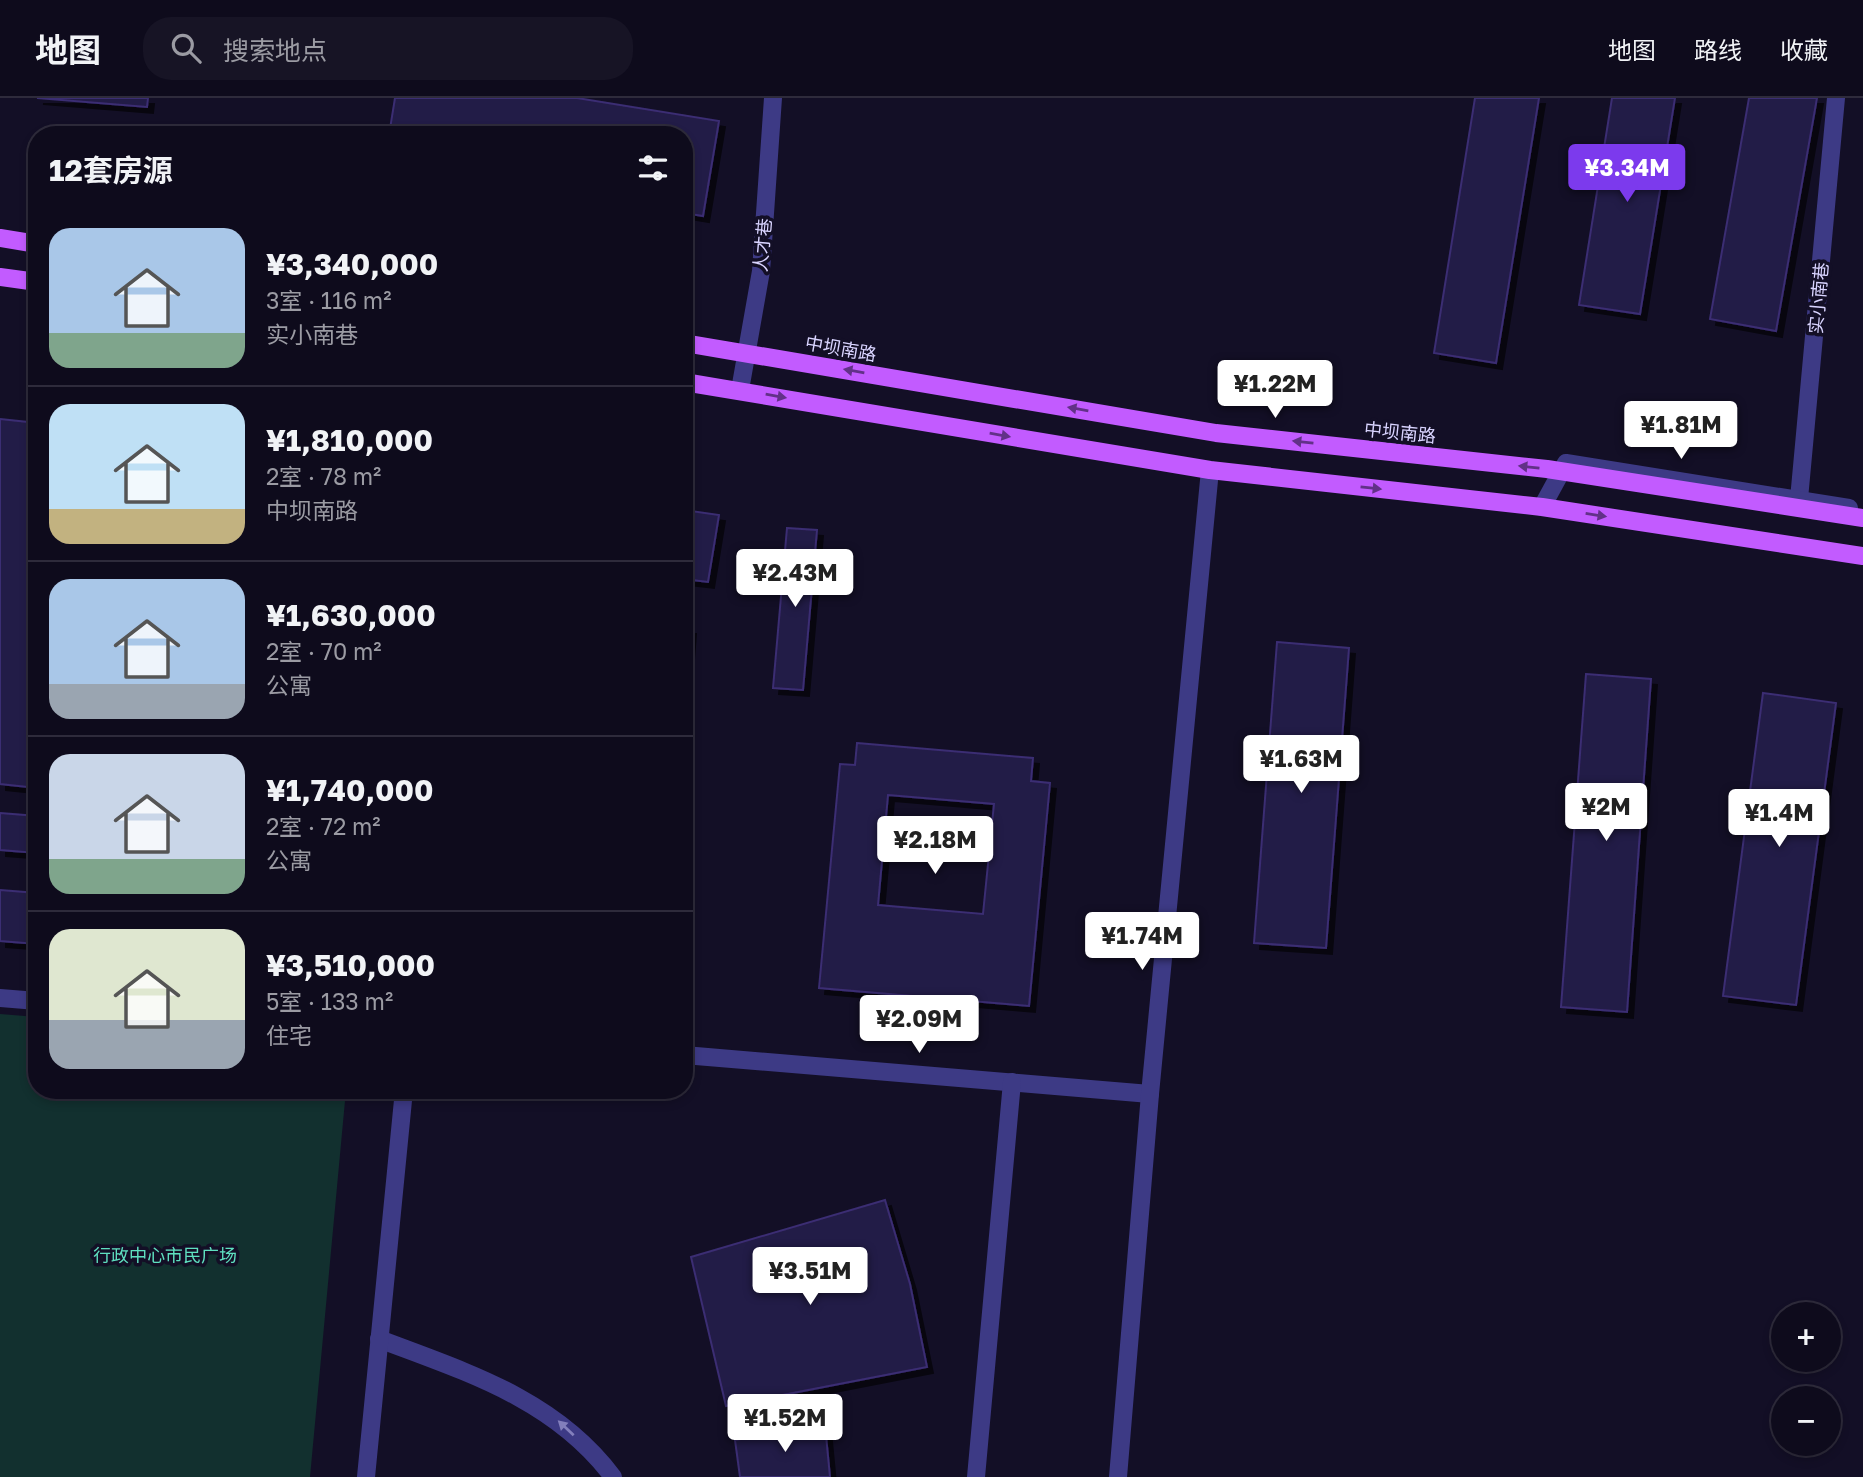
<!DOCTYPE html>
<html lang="zh">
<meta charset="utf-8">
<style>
:root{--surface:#0e0b1c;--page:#171425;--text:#f1f3f6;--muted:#9b9ba3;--line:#2e2b3b;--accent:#7c3aed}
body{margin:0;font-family:"Golos Text","Noto Sans SC",sans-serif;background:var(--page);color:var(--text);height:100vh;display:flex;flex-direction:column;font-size:26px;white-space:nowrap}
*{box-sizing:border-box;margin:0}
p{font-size:23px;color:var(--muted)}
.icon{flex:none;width:38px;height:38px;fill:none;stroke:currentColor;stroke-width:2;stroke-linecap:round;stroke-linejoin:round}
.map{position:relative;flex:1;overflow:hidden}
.side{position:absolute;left:28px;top:28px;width:665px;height:973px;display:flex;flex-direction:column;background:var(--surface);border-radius:28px;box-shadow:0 4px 10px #0003,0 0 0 2px var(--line)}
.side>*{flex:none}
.tools{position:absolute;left:1771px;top:1204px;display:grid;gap:14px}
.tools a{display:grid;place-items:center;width:70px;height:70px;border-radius:50%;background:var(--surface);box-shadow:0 4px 10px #0003,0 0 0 2px var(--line);font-size:35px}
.price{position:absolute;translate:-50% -60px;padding:0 16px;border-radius:7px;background:#fff;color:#222;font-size:23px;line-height:46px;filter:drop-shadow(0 2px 4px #0008)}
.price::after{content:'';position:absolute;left:50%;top:42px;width:21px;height:16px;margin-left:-10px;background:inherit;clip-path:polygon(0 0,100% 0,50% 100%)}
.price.current{background:var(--accent);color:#fff}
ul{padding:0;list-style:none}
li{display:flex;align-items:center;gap:21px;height:175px;padding:0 21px}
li+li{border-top:2px solid var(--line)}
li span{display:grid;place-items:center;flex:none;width:196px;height:140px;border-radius:21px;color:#555}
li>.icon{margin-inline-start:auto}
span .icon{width:84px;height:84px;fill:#fffc;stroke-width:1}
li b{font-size:30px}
h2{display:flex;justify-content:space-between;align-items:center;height:84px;padding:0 21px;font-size:30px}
header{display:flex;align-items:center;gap:42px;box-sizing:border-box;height:98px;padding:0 35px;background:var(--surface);border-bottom:2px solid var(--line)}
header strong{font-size:33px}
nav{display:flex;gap:38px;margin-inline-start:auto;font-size:24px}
.search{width:490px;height:63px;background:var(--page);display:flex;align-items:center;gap:18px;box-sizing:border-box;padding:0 24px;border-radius:28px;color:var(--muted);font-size:26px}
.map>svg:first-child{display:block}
</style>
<header>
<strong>地图</strong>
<div class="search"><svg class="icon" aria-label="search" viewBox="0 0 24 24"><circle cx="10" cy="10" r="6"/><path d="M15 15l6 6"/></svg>搜索地点</div>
<nav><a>地图</a><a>路线</a><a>收藏</a></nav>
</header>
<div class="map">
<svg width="1863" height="1379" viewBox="0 0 1863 1379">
<defs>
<filter id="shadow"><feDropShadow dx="6" dy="6" stdDeviation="0" flood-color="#0009"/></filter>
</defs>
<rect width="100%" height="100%" fill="#130f26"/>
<!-- green -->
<path fill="#12302f" d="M0,916l37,3v73h309l-36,387h-310z"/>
<!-- building -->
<g fill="#241b47" stroke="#3b2d73" stroke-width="2" fill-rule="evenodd" filter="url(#shadow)">
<path d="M37,0h111l-1,9z"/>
<path d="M395,0h182l142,23 -16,95 -19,-3v-78h-295z"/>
<path d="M1475,0h64l-43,265 -62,-10z"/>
<path d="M1612,0h63l-35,216 -61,-9z"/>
<path d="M1749,0h68l-41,233 -66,-12z"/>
<path d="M0,321l37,4v365l-37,-4z"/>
<path d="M684,412l35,5 -11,67 -24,-3z"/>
<path d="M787,430l30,2 -14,160 -30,-2z"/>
<path d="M684,530h6l-6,77z"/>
<path d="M1277,544l72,6 -23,300 -72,-5z"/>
<path d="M1586,576l65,5 -24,333 -66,-5z"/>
<path d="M1763,595l73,10 -40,302 -73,-9z"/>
<path d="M857,645l176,15 -2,23 19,2 -21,223 -210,-18 21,-224 15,1zM888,697l106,9 -11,110 -105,-9z"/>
<path d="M0,715l37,3v37l-37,-3z"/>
<path d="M0,792l37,3v51l-37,-3z"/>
<path d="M885,1102l25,84 17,83 -201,39 -35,-149z"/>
<path d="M825,1327l5,52h-90l-5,-37z"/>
</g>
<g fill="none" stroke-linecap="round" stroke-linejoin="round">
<!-- minor -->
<g stroke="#3d3a85" stroke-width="18">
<path d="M740,292l21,-119 12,-173"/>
<path d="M1799,401l37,-401"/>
<path d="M1542,409l24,-44 283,45"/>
<path d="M0,900l37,3"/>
<path d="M684,957l466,39"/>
<path d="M379,1241c87,33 176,60 234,138"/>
<path d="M366,1379l38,-387"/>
<path d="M976,1379l36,-395"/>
<path d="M1118,1379l32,-383 60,-624"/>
</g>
<!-- major -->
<g stroke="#c25bff" stroke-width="18">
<path d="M0,140l37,6"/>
<path d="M0,179l37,5"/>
<path d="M684,245l532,90 331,36 316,49"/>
<path d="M684,284l526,88 332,37 321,49"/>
</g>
</g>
<!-- one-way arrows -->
<defs><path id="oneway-solid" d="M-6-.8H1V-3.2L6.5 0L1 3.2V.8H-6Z" transform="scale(1.75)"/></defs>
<g fill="#623188">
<use href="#oneway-solid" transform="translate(854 273) rotate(-170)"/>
<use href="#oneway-solid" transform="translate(776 298) rotate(10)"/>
<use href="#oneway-solid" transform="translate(1078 311) rotate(-170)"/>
<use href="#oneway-solid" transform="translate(1000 337) rotate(10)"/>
<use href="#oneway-solid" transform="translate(1303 344) rotate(-174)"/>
<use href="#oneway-solid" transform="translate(1529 369) rotate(-174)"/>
<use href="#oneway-solid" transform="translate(1371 390) rotate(6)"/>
<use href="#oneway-solid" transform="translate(1596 417) rotate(9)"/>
</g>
<use fill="#837fbc" href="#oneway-solid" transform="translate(566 1330) rotate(-137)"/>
<g text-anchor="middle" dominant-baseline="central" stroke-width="7" stroke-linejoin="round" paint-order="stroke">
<!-- street labels -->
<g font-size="18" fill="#d9d4ff" stroke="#130f26">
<text transform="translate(762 147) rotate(-85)">人才巷</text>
<text transform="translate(1818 200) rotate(-85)">实小南巷</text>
<text transform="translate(841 250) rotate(10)">中坝南路</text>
<text transform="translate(1400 334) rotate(6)">中坝南路</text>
</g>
<!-- park labels -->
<g font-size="18" fill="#5fe0c0" stroke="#130f26">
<text x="165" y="1157">行政中心市民广场</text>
</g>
</g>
</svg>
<div class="tools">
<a>+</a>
<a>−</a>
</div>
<b class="price current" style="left:1627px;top:106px">¥3.34M</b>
<b class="price" style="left:1275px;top:322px">¥1.22M</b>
<b class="price" style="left:1681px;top:363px">¥1.81M</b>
<b class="price" style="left:795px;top:511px">¥2.43M</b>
<b class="price" style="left:1301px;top:697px">¥1.63M</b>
<b class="price" style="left:1606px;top:745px">¥2M</b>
<b class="price" style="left:1779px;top:751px">¥1.4M</b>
<b class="price" style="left:935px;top:778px">¥2.18M</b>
<b class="price" style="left:1142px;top:874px">¥1.74M</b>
<b class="price" style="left:919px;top:957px">¥2.09M</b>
<b class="price" style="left:810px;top:1209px">¥3.51M</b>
<b class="price" style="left:785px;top:1356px">¥1.52M</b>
<section class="side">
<h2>12套房源<svg class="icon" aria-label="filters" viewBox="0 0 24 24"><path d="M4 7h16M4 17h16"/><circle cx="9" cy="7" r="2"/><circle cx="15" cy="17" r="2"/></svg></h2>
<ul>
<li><span style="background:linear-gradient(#a9c7e8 75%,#7fa58c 0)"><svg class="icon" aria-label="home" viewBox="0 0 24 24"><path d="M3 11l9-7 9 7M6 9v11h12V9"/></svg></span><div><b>¥3,340,000</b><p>3室 · 116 m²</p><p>实小南巷</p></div></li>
<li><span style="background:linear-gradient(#bfe0f5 75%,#c2b280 0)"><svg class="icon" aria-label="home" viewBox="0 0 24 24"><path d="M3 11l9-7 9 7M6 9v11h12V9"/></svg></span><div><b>¥1,810,000</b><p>2室 · 78 m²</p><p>中坝南路</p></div></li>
<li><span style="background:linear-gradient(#a9c7e8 75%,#9aa5b1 0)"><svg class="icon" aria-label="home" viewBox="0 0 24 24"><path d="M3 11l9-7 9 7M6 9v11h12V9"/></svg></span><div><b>¥1,630,000</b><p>2室 · 70 m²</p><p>公寓</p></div></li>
<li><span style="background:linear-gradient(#c9d6e8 75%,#7fa58c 0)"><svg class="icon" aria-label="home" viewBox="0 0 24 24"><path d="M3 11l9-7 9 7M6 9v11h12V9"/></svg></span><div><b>¥1,740,000</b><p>2室 · 72 m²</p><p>公寓</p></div></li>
<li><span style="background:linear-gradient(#dfe7d0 65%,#9aa5b1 0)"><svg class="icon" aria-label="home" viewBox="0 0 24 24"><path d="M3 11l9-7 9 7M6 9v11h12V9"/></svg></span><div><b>¥3,510,000</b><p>5室 · 133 m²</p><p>住宅</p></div></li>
</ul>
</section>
</div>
